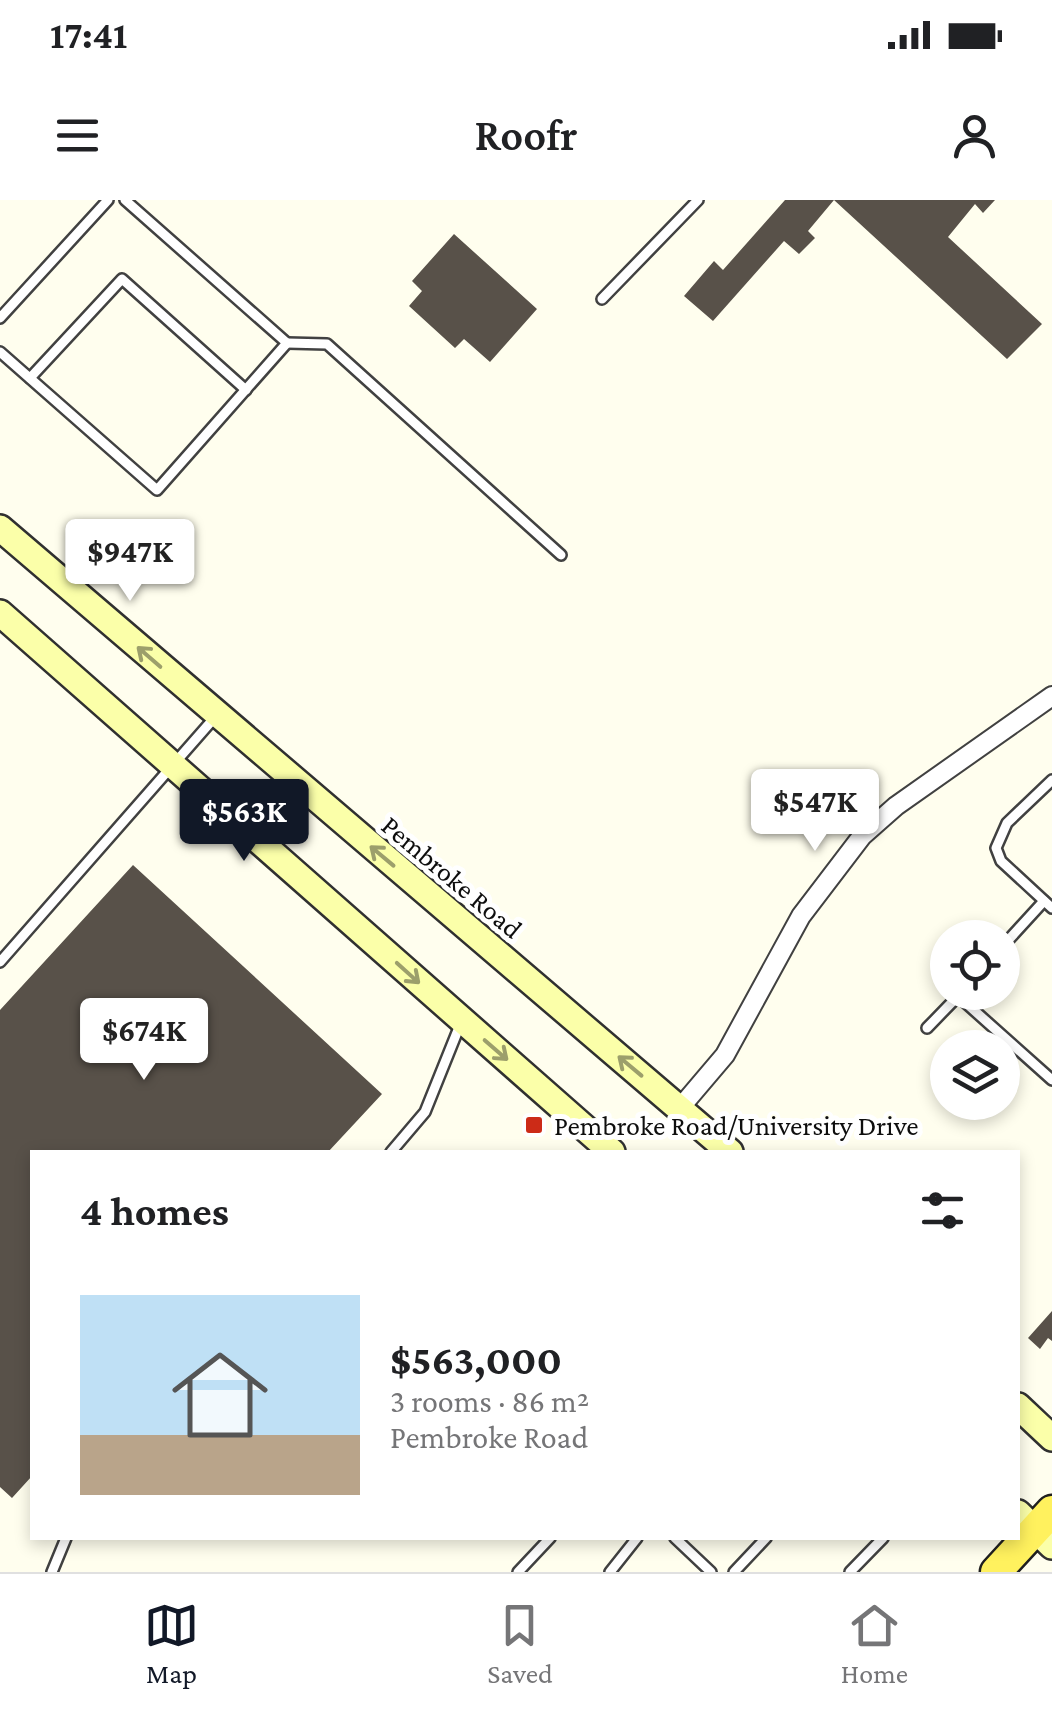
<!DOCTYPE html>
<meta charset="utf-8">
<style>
:root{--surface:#fff;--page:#f6f6f6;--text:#202124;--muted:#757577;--line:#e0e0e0;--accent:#111827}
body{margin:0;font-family:"Crimson Pro",serif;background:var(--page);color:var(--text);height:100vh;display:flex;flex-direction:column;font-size:38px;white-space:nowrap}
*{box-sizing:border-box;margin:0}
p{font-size:32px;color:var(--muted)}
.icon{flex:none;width:55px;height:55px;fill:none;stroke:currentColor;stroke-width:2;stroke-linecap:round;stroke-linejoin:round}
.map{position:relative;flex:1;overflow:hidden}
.details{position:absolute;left:30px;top:950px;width:990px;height:390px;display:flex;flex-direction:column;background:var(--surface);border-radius:0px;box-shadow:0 5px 15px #0003}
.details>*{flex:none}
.buttons{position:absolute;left:930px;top:720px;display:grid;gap:20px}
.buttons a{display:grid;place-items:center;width:90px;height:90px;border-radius:50%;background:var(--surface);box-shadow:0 5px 15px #0003;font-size:50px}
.price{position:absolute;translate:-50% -85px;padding:0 22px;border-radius:10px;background:#fff;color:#222;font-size:32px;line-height:65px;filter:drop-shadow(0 2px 5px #0008)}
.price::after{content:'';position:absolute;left:50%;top:60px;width:30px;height:22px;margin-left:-15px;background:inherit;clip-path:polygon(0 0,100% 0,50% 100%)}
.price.current{background:var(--accent);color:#fff}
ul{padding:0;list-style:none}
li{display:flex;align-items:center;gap:30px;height:250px;padding:0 50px}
li span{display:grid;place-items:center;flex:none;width:280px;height:200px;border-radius:0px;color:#555}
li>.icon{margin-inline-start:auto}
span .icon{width:120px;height:120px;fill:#fffc;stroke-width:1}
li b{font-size:42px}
h2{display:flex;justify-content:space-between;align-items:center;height:120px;padding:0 50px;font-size:42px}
.status{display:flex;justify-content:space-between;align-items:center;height:70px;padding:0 50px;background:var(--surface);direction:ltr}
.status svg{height:28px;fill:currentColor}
header{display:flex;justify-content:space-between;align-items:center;height:130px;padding:0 50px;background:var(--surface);font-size:45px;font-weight:600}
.tab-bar{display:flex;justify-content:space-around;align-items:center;height:140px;border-top:2px solid var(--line);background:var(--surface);font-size:28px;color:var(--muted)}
.tab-bar a{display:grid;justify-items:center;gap:5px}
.tab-bar .current{color:var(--accent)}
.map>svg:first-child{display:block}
</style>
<div class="status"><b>17:41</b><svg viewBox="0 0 49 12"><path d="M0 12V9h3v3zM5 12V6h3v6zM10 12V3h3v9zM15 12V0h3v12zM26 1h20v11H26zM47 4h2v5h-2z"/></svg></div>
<header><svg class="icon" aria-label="menu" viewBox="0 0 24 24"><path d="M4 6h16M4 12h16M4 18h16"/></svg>Roofr<svg class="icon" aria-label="person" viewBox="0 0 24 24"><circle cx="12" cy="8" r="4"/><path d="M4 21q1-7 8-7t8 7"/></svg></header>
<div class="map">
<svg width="1052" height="1372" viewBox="0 0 1052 1372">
<rect width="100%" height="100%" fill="#fffeee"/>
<!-- building -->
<g fill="#585149">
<path d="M785,0h49l-26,31 7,7 -16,16 -15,-13 -71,80 -29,-25 30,-35 9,9z"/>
<path d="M834,0h161l-12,13 -8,-9 -27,33 94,87 -35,35z"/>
<path d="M454,34l83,75 -47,53 -26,-23 -9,9 -46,-42 13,-15 -10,-10z"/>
<path d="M133,665l249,229 -54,58h-296v324l-20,22 -12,-11v-477z"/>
<path d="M1052,1111v30l-4,-3 -8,11 -12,-11z"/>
</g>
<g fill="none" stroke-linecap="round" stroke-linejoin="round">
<defs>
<g id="lane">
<path d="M602,99l96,-99"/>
<path d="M0,118l108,-118"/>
<path d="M287,143l40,1 234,211"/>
<path d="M0,152l157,138 130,-147 -162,-143"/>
<path d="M30,178l92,-99 124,111"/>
<path d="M1052,580l-45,43 -11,25 5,13 51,47"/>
<path d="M1002,747l42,-46"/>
<path d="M0,762l216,-246"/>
<path d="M958,796l94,84"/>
<path d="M927,828l33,-34"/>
<path d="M391,952l34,-40 35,-87"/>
<path d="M675,1338l36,34"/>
<path d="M52,1372l14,-34"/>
<path d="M518,1372l32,-34"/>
<path d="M610,1372l27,-34"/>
<path d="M734,1372l32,-34"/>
<path d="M850,1372l33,-34"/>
</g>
<path id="street" d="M680,908l45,-53 76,-139 61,-80 34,-30 156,-110"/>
<g id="secondary">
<path d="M0,328l730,624"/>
<path d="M0,413l612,539"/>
<path d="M1018,1206l34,32"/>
<path d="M1018,1313l34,33"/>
</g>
<path id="primary" d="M996,1372l56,-61"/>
</defs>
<!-- lane casing -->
<use href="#lane" stroke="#414141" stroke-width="14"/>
<!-- street casing -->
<use href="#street" stroke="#414141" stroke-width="22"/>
<!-- secondary casing -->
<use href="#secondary" stroke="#303030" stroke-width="30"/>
<!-- primary casing -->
<use href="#primary" stroke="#1f1f1f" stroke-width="35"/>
<!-- lane -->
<use href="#lane" stroke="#fff" stroke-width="9"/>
<!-- street -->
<use href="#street" stroke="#fff" stroke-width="18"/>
<!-- secondary -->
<use href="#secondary" stroke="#fbffa9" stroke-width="25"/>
<!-- primary -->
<use href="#primary" stroke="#fff15e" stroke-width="30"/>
</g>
<!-- one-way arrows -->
<defs><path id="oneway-shaft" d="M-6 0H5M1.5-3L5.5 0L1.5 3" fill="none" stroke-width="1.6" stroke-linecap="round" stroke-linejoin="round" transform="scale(2.5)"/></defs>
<g stroke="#9c9f6b">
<use href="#oneway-shaft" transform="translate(149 457) rotate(-139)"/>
<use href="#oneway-shaft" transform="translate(382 656) rotate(-140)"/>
<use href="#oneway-shaft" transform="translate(408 773) rotate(42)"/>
<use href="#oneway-shaft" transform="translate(496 850) rotate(41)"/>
<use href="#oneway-shaft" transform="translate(630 866) rotate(-140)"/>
</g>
<!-- markers -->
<rect fill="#cc2b17" stroke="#fff" stroke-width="4" x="524" y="915" width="20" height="20" rx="5"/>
<g text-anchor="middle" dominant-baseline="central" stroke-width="10" stroke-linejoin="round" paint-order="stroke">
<!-- street labels -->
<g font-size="28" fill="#0e0e0e" stroke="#fff">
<text transform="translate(452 677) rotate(40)">Pembroke Road</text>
</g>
<!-- poi labels -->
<g font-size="28" fill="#0e0e0e" stroke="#fff" text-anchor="start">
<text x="554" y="925">Pembroke Road/University Drive</text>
</g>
</g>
</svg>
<div class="buttons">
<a><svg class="icon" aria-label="locate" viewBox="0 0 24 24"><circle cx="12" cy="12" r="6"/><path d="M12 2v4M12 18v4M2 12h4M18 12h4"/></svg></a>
<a><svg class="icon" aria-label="layers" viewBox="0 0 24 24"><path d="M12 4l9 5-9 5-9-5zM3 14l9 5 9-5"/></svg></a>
</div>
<b class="price" style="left:130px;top:404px">$947K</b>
<b class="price" style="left:815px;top:654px">$547K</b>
<b class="price current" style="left:244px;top:664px">$563K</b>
<b class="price" style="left:144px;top:883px">$674K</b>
<section class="details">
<h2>4 homes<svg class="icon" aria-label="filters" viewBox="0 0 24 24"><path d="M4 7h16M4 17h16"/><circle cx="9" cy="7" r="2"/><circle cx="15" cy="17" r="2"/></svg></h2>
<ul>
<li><span style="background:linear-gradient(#bfe0f5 70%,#b9a48a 0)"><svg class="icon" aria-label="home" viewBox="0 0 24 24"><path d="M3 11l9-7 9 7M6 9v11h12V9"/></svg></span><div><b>$563,000</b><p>3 rooms · 86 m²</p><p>Pembroke Road</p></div></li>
</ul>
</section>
</div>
<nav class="tab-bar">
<a class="current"><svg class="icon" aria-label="map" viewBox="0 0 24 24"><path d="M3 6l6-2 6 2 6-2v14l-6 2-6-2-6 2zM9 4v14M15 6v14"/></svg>Map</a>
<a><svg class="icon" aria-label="saved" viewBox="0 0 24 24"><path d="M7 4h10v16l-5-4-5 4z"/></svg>Saved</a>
<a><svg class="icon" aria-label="home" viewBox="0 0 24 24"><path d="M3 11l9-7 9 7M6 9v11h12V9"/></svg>Home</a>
</nav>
